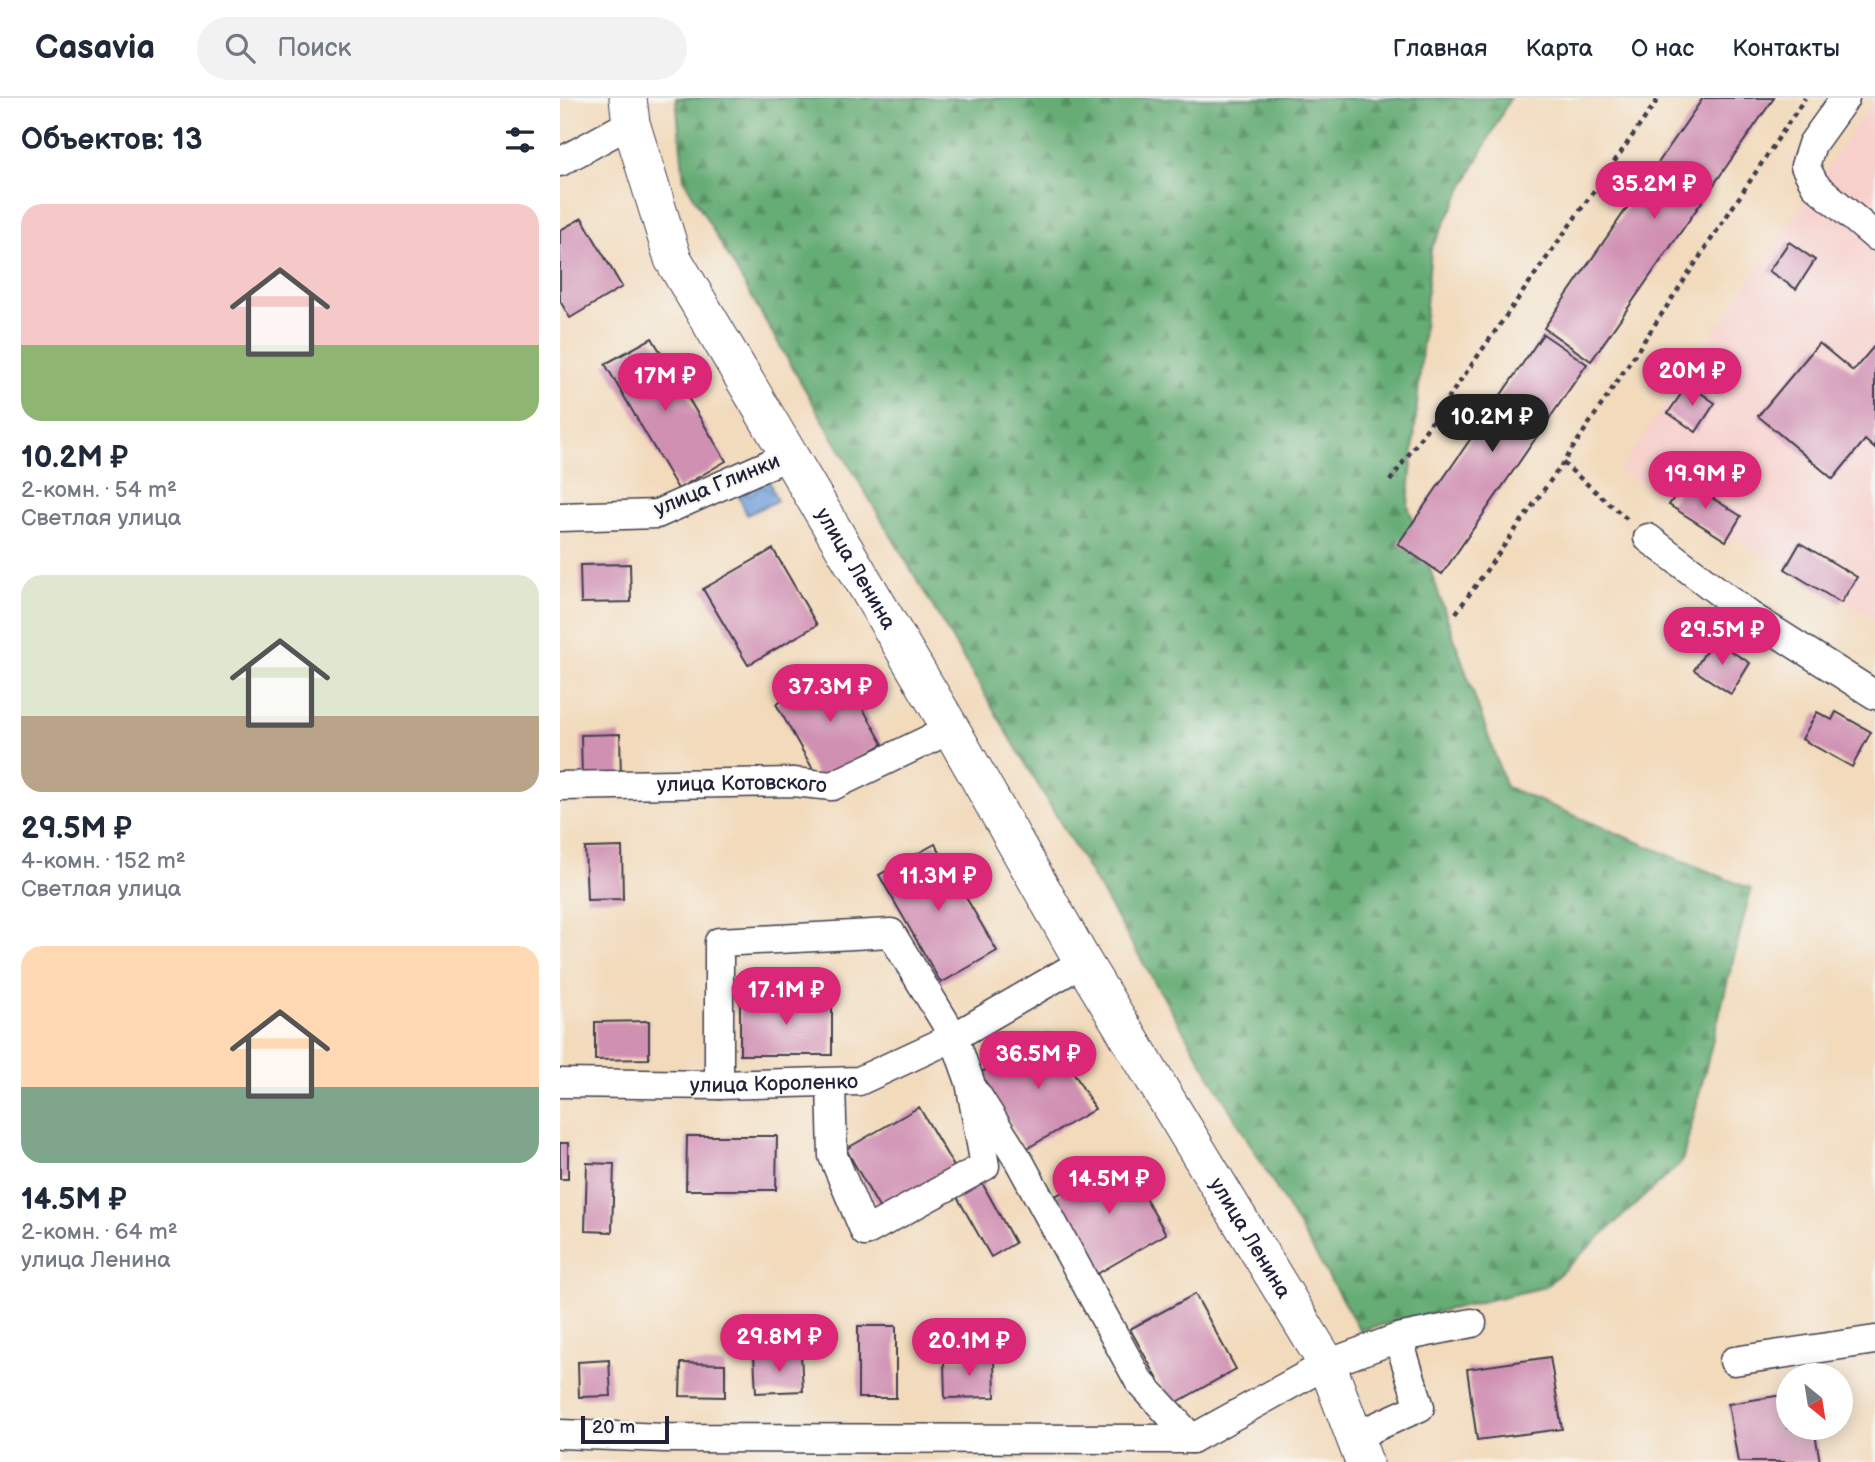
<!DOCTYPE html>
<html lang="ru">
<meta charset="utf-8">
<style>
:root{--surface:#fff;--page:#f2f2f3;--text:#1f2937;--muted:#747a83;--line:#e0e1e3;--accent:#db2777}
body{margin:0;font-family:"Balsamiq Sans",sans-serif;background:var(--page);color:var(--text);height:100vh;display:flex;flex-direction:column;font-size:26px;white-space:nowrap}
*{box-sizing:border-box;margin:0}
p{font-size:23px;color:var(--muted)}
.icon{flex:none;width:38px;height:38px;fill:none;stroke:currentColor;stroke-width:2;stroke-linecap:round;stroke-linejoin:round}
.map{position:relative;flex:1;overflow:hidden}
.drawer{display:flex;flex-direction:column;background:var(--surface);width:560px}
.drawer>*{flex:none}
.needle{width:46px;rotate:150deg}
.fabs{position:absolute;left:1216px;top:1265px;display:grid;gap:14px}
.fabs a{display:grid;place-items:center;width:77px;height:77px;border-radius:50%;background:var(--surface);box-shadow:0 4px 18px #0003;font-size:35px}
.scale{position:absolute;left:21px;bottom:18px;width:88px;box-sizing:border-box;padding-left:7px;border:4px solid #22223b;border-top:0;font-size:19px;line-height:24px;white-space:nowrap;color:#22223b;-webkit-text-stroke:5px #f6f6f2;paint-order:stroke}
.price{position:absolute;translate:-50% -60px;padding:0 16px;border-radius:24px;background:var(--accent);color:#fff;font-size:23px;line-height:46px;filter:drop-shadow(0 2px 4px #0008)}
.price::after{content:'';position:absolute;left:50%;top:42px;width:21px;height:16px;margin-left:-10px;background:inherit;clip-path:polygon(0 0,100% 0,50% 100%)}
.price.current{background:#222;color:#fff}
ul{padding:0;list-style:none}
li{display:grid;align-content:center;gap:14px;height:371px;padding:0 21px}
li span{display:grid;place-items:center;height:217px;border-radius:21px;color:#555}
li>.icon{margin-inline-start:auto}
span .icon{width:126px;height:126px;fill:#fffc;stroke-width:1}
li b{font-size:30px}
h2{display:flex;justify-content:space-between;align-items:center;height:84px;padding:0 21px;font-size:30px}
header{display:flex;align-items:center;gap:42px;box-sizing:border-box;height:98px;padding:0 35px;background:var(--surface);border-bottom:2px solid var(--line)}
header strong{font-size:33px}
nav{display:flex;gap:38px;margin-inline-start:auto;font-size:24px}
.search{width:490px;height:63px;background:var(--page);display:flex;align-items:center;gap:18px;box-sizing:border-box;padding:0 24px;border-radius:38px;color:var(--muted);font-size:26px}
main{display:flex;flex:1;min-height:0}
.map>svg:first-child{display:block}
</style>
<header>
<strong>Casavia</strong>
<div class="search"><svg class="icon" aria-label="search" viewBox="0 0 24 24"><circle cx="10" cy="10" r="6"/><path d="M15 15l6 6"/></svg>Поиск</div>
<nav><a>Главная</a><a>Карта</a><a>О нас</a><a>Контакты</a></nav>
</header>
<main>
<section class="drawer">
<h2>Объектов: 13<svg class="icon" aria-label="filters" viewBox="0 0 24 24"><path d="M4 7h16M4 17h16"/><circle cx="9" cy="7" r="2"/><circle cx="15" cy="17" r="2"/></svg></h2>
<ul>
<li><span style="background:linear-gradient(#f6c9c9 65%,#8fb573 0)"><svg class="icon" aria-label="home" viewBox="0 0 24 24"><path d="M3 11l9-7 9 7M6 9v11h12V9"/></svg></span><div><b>10.2M ₽</b><p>2-комн. · 54 m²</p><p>Светлая улица</p></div></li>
<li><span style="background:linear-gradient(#dfe7d0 65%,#b9a48a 0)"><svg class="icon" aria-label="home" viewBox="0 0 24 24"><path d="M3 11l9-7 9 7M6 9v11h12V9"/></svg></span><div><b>29.5M ₽</b><p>4-комн. · 152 m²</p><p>Светлая улица</p></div></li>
<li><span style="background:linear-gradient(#ffd9b3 65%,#7fa58c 0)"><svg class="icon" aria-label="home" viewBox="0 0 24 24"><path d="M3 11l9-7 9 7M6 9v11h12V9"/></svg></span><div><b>14.5M ₽</b><p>2-комн. · 64 m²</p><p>улица Ленина</p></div></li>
</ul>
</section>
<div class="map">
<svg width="1315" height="1364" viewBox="0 0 1315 1364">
<defs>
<pattern id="forest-firs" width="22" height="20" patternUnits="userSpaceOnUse" patternTransform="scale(1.75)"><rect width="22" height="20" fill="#65ac74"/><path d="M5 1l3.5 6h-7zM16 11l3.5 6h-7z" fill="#538c60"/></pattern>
<pattern id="water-waves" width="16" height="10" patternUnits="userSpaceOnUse" patternTransform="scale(1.75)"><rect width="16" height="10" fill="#72a0da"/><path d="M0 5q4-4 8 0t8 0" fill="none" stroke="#5d82b2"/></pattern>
</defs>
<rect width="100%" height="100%" fill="#f6f6f2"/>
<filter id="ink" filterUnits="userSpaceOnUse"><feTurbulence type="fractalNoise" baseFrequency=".0143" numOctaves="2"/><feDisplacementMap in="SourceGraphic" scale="14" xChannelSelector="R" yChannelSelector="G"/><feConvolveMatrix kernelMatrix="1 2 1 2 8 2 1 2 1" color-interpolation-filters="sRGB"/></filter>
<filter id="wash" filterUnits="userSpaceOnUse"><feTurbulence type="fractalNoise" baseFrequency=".00686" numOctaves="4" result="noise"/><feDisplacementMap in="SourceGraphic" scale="28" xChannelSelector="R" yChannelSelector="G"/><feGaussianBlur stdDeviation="1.57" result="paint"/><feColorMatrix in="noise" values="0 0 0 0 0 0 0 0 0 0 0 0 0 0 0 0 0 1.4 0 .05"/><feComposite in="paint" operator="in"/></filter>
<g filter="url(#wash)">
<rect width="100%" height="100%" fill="#f2dabb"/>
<!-- built -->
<path fill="#f7d0cc" d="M1315,0v521l-256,-148z"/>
<!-- forest -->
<path fill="url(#forest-firs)" stroke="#446758" stroke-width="2" d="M116,0h834l-79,151 -23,257 98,281 245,102 -69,273 -137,125 -185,43 -535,-906 -141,-244z"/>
<!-- water -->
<path fill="url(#water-waves)" stroke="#4a618a" stroke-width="2" d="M208,380l9,23 -30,14 -10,-23z"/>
<g id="blocks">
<!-- building -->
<g fill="#d090b2">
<path d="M1143,0h71l-183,263 -47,-33z"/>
<path d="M22,120l40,69 -52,31 -10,-17v-71z"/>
<path d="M1229,144l26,18 -19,29 -27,-18z"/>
<path d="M983,236l44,30 -145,210 -44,-30z"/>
<path d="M92,240l74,123 -48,28 -73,-125z"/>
<path d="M1259,245l34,28 22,-26v104l-10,-9 -32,39 -75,-63z"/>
<path d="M1128,286l27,19 -19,29 -28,-19z"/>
<path d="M1125,383l56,35 -15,25 -57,-36z"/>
<path d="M1240,445l57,34 -16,26 -56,-34z"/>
<path d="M213,451l44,76 -69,40 -45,-76z"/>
<path d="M70,466l1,38 -50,1 -1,-38z"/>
<path d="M1153,542l37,23 -19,31 -37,-24z"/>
<path d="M280,570l43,76 -64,36 -43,-76z"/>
<path d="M1257,614l15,8 4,-8 35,20 -19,35 -50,-28z"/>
<path d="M60,636l1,43 -39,1 -1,-43z"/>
<path d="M375,746l62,107 -56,32 -62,-108z"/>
<path d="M62,749l1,52 -36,1 -2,-52z"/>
<path d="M272,901v56h-92v-55z"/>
<path d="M89,923v38l-54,1v-38z"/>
<path d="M490,934l45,77 -69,40 -46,-76z"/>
<path d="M359,1009l37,63 -74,43 -36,-64z"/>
<path d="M127,1038h90l-1,54h-90z"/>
<rect x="0" y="1045" width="8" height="36"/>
<path d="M562,1059l44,77 -69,40 -45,-76z"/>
<path d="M27,1065l27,1 -2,68 -27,-1z"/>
<path d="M421,1083l34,62 -24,14 -35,-62z"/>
<path d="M635,1196l41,75 -64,36 -42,-76z"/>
<rect x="298" y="1228" width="38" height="72"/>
<path d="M241,1256l2,37 -47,2 -2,-37z"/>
<path d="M990,1259l12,72 -85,11 -10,-71z"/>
<path d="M434,1261l1,38 -50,1 -1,-38z"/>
<path d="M49,1262l2,36 -32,1 -1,-35z"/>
<path d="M121,1265l44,1v33l-45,-1z"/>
<path d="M1228,1296v34h26l6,34h-82l-10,-58z"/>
</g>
</g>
</g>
<g filter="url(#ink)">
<use href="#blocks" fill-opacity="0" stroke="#413e4e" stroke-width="2"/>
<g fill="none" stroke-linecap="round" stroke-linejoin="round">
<defs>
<g id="minor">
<path d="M1285,0l-33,46 -7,22 10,19 60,51"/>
<path d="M0,64l71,-39"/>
<path d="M0,419l97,-3 133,-59"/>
<path d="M1088,440l101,77 126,80"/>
<path id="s1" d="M0,688l233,-4 39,4 119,-57"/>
<path id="s2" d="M0,985l159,2 140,-4 95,-44 129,-75"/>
<path d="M159,987v-143l172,-9 63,104 16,45 15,84 -120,66 -32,-76 -2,-73"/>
<path d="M417,997l42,66 120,220 53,58"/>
<path d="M1174,1263l141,-21"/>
<path d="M0,1336l105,4 527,1 135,-75 71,-26 74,-15"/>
<path d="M795,1338l65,-29 -22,-69"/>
</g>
<g id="major">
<path id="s3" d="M68,0l3,25 42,136 278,470 132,233 244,402 37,98"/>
</g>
</defs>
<!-- minor casing -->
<use href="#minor" stroke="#413e4e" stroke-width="31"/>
<!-- major casing -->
<use href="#major" stroke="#413e4e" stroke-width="39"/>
<!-- path -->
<g stroke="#413e4e" stroke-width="4.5" stroke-dasharray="5 5" stroke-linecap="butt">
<path d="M1003,365l64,56"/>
<path d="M830,383l269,-383"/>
<path d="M896,515l107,-150 242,-365"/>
</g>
<!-- minor -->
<use href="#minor" stroke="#fff" stroke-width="28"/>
<!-- major -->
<use href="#major" stroke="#fff" stroke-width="37"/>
</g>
</g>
<g text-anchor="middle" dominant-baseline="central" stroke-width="5" stroke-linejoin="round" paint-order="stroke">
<!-- street labels -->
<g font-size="21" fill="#22223b" stroke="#f6f6f2">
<text transform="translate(157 387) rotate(-22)">улица Глинки</text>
<text stroke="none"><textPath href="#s3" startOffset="527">улица Ленина</textPath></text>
<text stroke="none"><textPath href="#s1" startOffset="182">улица Котовского</textPath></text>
<text stroke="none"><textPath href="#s2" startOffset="214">улица Короленко</textPath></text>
<text stroke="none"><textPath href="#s3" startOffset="1304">улица Ленина</textPath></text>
</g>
</g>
</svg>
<div class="fabs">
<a><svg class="needle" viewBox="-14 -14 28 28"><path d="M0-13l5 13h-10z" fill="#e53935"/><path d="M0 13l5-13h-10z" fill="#747a83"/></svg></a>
</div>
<div class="scale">20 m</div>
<b class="price" style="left:1094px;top:123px">35.2M ₽</b>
<b class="price" style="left:1132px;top:310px">20M ₽</b>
<b class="price" style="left:105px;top:315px">17M ₽</b>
<b class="price current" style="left:932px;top:356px">10.2M ₽</b>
<b class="price" style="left:1145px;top:413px">19.9M ₽</b>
<b class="price" style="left:1162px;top:569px">29.5M ₽</b>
<b class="price" style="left:270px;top:626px">37.3M ₽</b>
<b class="price" style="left:378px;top:815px">11.3M ₽</b>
<b class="price" style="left:226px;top:929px">17.1M ₽</b>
<b class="price" style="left:478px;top:993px">36.5M ₽</b>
<b class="price" style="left:549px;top:1118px">14.5M ₽</b>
<b class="price" style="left:219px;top:1276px">29.8M ₽</b>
<b class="price" style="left:409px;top:1280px">20.1M ₽</b>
</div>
</main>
